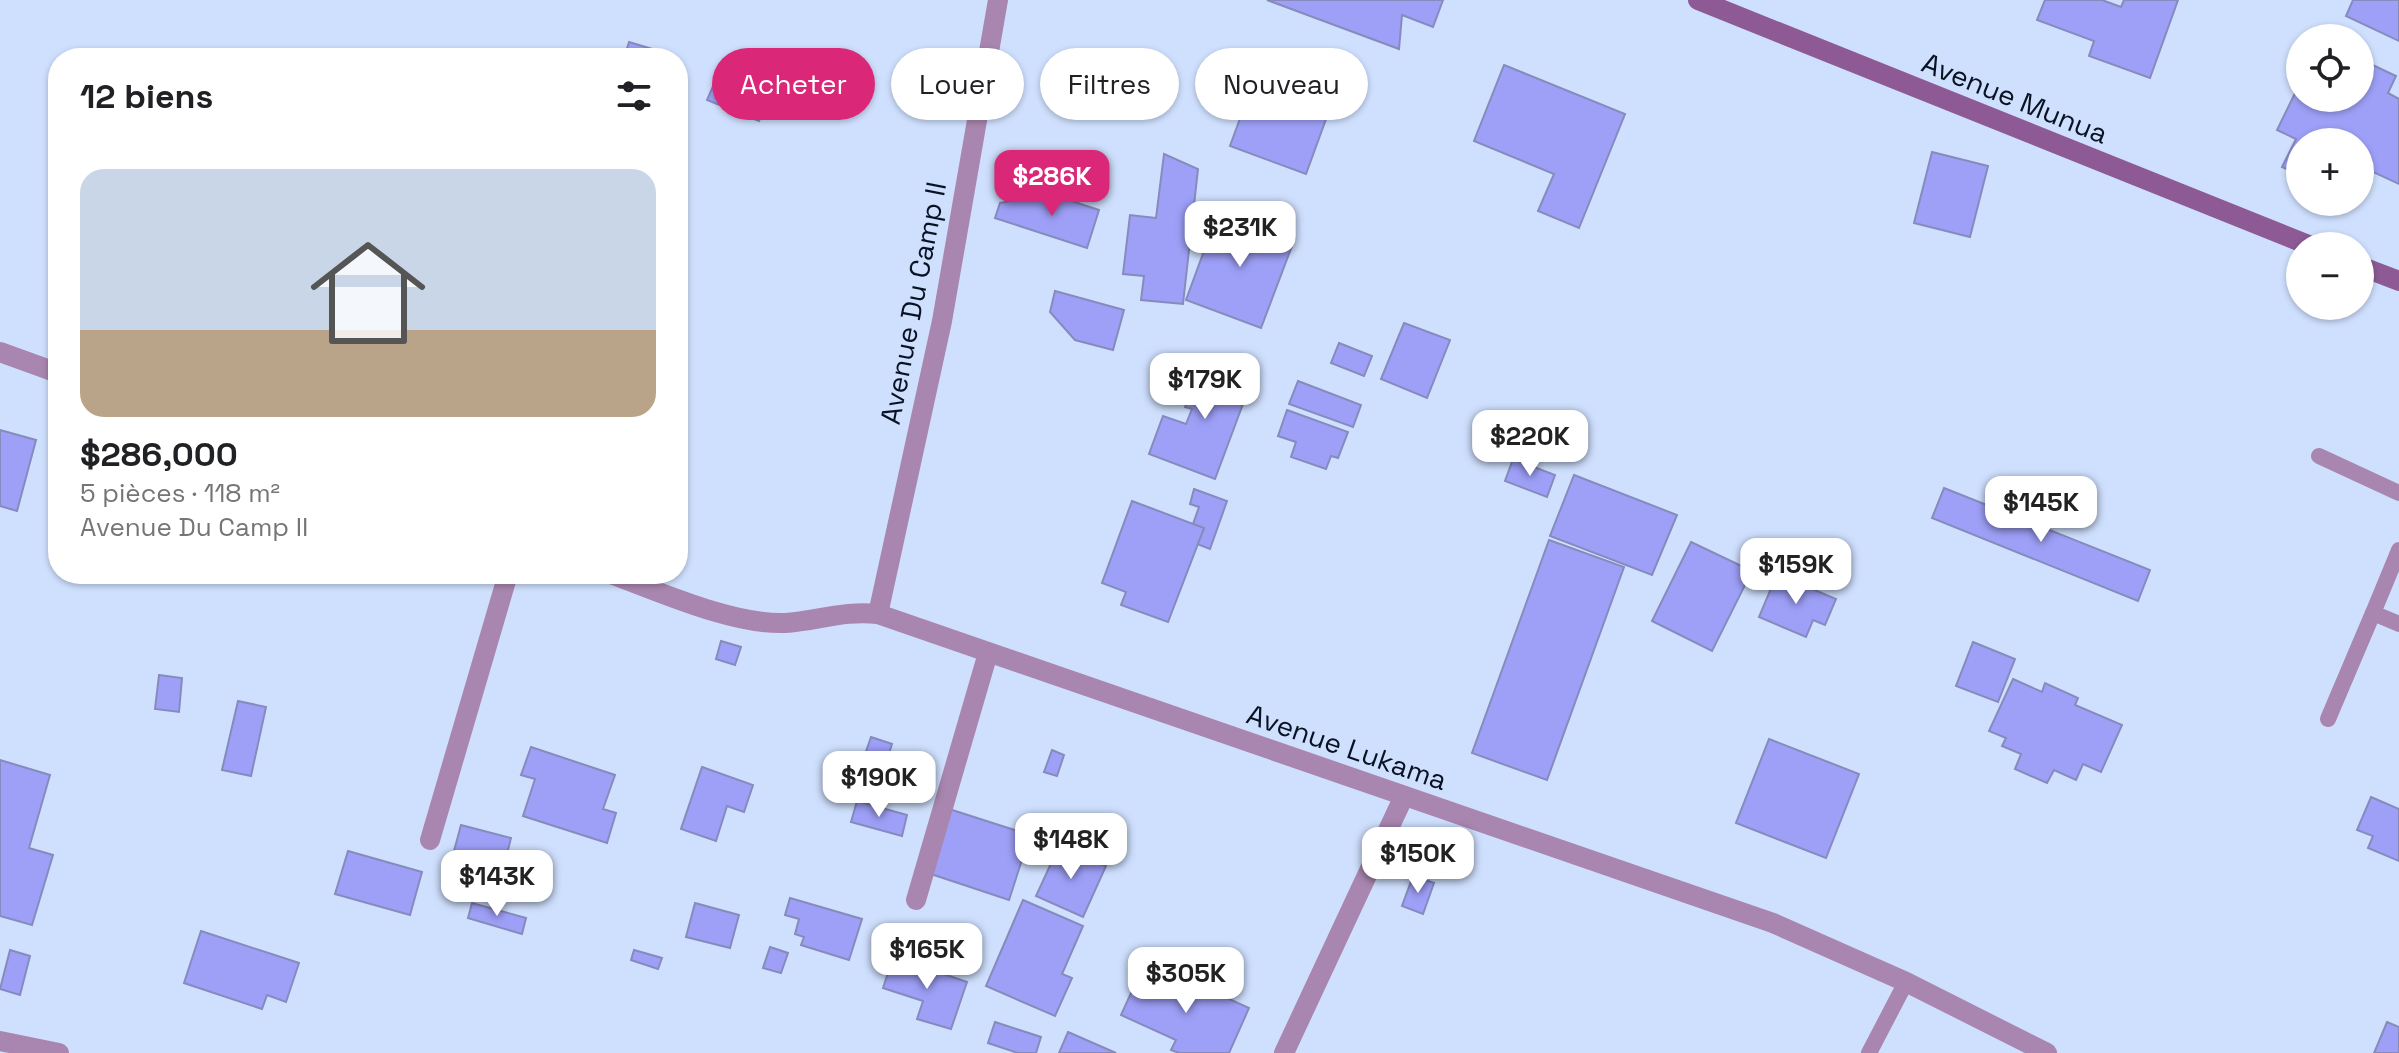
<!DOCTYPE html>
<html lang="fr">
<meta charset="utf-8">
<style>
:root{--surface:#fff;--page:#f6f6f6;--text:#202124;--muted:#757577;--accent:#db2777}
body{margin:0;font-family:"Space Grotesk",sans-serif;background:var(--page);color:var(--text);height:100vh;display:flex;flex-direction:column;font-size:30px;white-space:nowrap}
*{box-sizing:border-box;margin:0}
p{font-size:26px;color:var(--muted)}
.icon{flex:none;width:44px;height:44px;fill:none;stroke:currentColor;stroke-width:2;stroke-linecap:round;stroke-linejoin:round}
.map{position:relative;flex:1;overflow:hidden}
.details{position:absolute;left:48px;top:48px;width:640px;height:536px;display:flex;flex-direction:column;background:var(--surface);border-radius:32px;box-shadow:0 2px 6px #0004}
.details>*{flex:none}
.guide{position:absolute;left:712px;top:48px;width:760px;height:72px;display:flex;gap:16px}
.buttons{position:absolute;left:2286px;top:24px;display:grid;gap:16px}
.buttons a{display:grid;place-items:center;width:88px;height:88px;border-radius:50%;background:var(--surface);box-shadow:0 2px 6px #0004;font-size:40px}
.price{position:absolute;translate:-50% -68px;padding:0 18px;border-radius:16px;background:#fff;color:#222;font-size:26px;line-height:52px;filter:drop-shadow(0 2px 4px #0008)}
.price::after{content:'';position:absolute;left:50%;top:48px;width:24px;height:18px;margin-left:-12px;background:inherit;clip-path:polygon(0 0,100% 0,50% 100%)}
.price.active{background:var(--accent);color:#fff}
ul{padding:0;list-style:none}
li{display:grid;align-content:center;gap:16px;height:424px;padding:0 32px}
li span{display:grid;place-items:center;height:248px;border-radius:24px;color:#555}
li>.icon{margin-inline-start:auto}
span .icon{width:144px;height:144px;fill:#fffc;stroke-width:1}
li b{font-size:34px}
h2{display:flex;justify-content:space-between;align-items:center;height:96px;padding:0 32px;font-size:34px}
.tag{padding:0 28px;border-radius:36px;background:var(--surface);box-shadow:0 2px 6px #0004;font-size:28px;line-height:72px}
.tag.active{background:var(--accent);color:#fff}
.map>svg:first-child{display:block}
</style>
<div class="map">
<svg width="2399" height="1053" viewBox="0 0 2399 1053">
<rect width="100%" height="100%" fill="#cfe0fe"/>
<!-- building -->
<g fill="#9ea0f8" stroke="#878abd" stroke-width="2">
<path d="M1267,0h176l-10,27 -31,-12 -3,34z"/>
<path d="M2045,0h57l19,7 3,-7h54l-28,78 -61,-22 5,-15 -57,-21z"/>
<path d="M2353,0h46v41l-53,-25z"/>
<path d="M629,42l43,13 -1,3h-47z"/>
<path d="M1265,50l76,28 -35,96 -76,-28z"/>
<path d="M2360,59l36,17 -8,17 11,6v85l-32,-15 -7,14v-41h-60v33l-18,-8 14,-28 -19,-9 23,-47v15h60z"/>
<path d="M1504,65l121,49 -46,114 -41,-17 16,-37 -80,-33z"/>
<path d="M720,70l52,21 -13,30 -52,-21z"/>
<path d="M1932,152l56,14 -18,71 -56,-14z"/>
<path d="M1164,154l34,15 -15,135 -42,-4 3,-24 -21,-2 7,-59 26,3z"/>
<path d="M1050,194l49,16 -12,38 -92,-30 5,-15z"/>
<path d="M1219,210l76,28 -34,90 -75,-28z"/>
<path d="M1055,291l69,19 -11,40 -38,-10 -25,-28z"/>
<path d="M1404,323l46,17 -23,58 -46,-19z"/>
<path d="M1339,343l33,13 -8,20 -33,-13z"/>
<path d="M1203,358l50,19 -38,102 -66,-25 14,-38 23,8 6,-15 -7,-2z"/>
<path d="M1298,381l63,24 -8,22 -64,-23z"/>
<path d="M1287,410l61,22 -10,26 -7,-2 -5,13 -35,-12 5,-15 -18,-6z"/>
<path d="M0,430l36,10 -19,71 -17,-5z"/>
<path d="M1513,459l42,16 -8,22 -42,-16z"/>
<path d="M1574,475l103,40 -25,60 -102,-39z"/>
<path d="M1944,488l206,82 -12,31 -206,-83z"/>
<path d="M1194,489l33,12 -17,48 -13,-5 7,-16 -11,-4 6,-17 -9,-3z"/>
<path d="M1132,501l72,27 -36,94 -47,-17 5,-13 -24,-9z"/>
<path d="M1549,540l75,27 -77,213 -75,-27z"/>
<path d="M1691,542l61,29 -40,80 -60,-30z"/>
<path d="M1777,574l59,25 -11,26 -12,-5 -7,17 -47,-20z"/>
<path d="M721,641l20,6 -6,18 -19,-6z"/>
<path d="M1973,642l42,17 -17,43 -42,-16z"/>
<path d="M159,675l23,3 -3,34 -24,-3z"/>
<path d="M2013,679l29,13 3,-9 33,15 -3,7 47,20 -21,47 -18,-8 -7,16 -22,-10 -7,13 -32,-14 6,-15 -19,-8 4,-8 -17,-7z"/>
<path d="M238,701l28,6 -15,69 -29,-6z"/>
<path d="M871,737l21,7 -10,32 -22,-7z"/>
<path d="M1769,739l90,35 -33,84 -90,-35z"/>
<path d="M531,747l84,28 -12,34 13,4 -9,30 -84,-27 12,-37 -14,-4z"/>
<path d="M1052,750l12,5 -7,21 -13,-4z"/>
<path d="M0,760l50,15 -21,73 24,7 -21,70 -32,-9z"/>
<path d="M702,767l51,18 -9,27 -17,-6 -11,35 -35,-12z"/>
<path d="M2371,797l28,12v52l-31,-13 5,-12 -16,-6z"/>
<path d="M857,801l50,14 -5,21 -51,-14z"/>
<path d="M946,808l84,27 -21,65 -84,-28z"/>
<path d="M461,825l50,13 -12,48 -51,-13z"/>
<path d="M1059,846l47,20 -23,51 -47,-21z"/>
<path d="M348,851l74,21 -12,43 -75,-21z"/>
<path d="M1413,876l21,7 -11,31 -21,-8z"/>
<path d="M790,898l72,21 -13,41 -48,-15 3,-8 -9,-3 4,-15 -14,-4z"/>
<path d="M1023,900l60,26 -21,48 10,4 -17,38 -69,-30z"/>
<path d="M472,903l54,15 -4,16 -54,-16z"/>
<path d="M695,903l44,12 -9,33 -44,-11z"/>
<path d="M201,931l98,32 -13,39 -19,-7 -5,14 -78,-26z"/>
<path d="M770,947l18,6 -7,20 -18,-5z"/>
<path d="M10,950l20,6 -10,39 -20,-6z"/>
<path d="M634,950l28,8 -4,11 -27,-9z"/>
<path d="M893,957l74,25 -16,47 -34,-10 6,-18 -40,-13z"/>
<path d="M1142,969l58,26 3,-8 46,21 -20,45h-50l-8,-3 5,-10 -55,-25z"/>
<path d="M995,1022l46,15 -5,16h-18l-30,-10z"/>
<path d="M2387,1022l12,5v26h-25z"/>
<path d="M1068,1032l48,21h-57z"/>
</g>
<g fill="none" stroke-linecap="round" stroke-linejoin="round">
<!-- service -->
<g stroke="#a986af" stroke-width="16">
<path d="M2319,456l80,37"/>
<path d="M2399,550l-26,63 26,11"/>
<path d="M2328,719l45,-106"/>
<path d="M1869,1053l37,-71"/>
</g>
<!-- minor -->
<g stroke="#a986af" stroke-width="20">
<path d="M0,352l58,21"/>
<path d="M611,574c49,18 122,51 174,49 32,-2 60,-13 93,-9l895,309 133,59 141,71"/>
<path d="M878,614l64,-293 56,-321"/>
<path d="M430,840l78,-266"/>
<path d="M916,900l72,-247"/>
<path d="M0,1041l59,12"/>
<path d="M1284,1053l120,-257"/>
</g>
<!-- secondary -->
<g stroke="#8d5a95" stroke-width="20">
<path d="M1698,0l613,246"/>
<path d="M2360,266l39,15"/>
</g>
</g>
<g text-anchor="middle" dominant-baseline="central" stroke-width="6" stroke-linejoin="round" paint-order="stroke">
<!-- street labels -->
<g font-size="28" fill="#091223" stroke="#cfe0fe">
<text transform="translate(2015 98) rotate(22)">Avenue Munua</text>
<text transform="translate(913 303) rotate(-79)">Avenue Du Camp II</text>
<text transform="translate(1347 747) rotate(19)">Avenue Lukama</text>
</g>
</g>
</svg>
<div class="buttons">
<a><svg class="icon" aria-label="locate" viewBox="0 0 24 24"><circle cx="12" cy="12" r="6"/><path d="M12 2v4M12 18v4M2 12h4M18 12h4"/></svg></a>
<a>+</a>
<a>−</a>
</div>
<b class="price active" style="left:1052px;top:218px">$286K</b>
<b class="price" style="left:1240px;top:269px">$231K</b>
<b class="price" style="left:1205px;top:421px">$179K</b>
<b class="price" style="left:1530px;top:478px">$220K</b>
<b class="price" style="left:2041px;top:544px">$145K</b>
<b class="price" style="left:1796px;top:606px">$159K</b>
<b class="price" style="left:879px;top:819px">$190K</b>
<b class="price" style="left:1071px;top:881px">$148K</b>
<b class="price" style="left:1418px;top:895px">$150K</b>
<b class="price" style="left:497px;top:918px">$143K</b>
<b class="price" style="left:927px;top:991px">$165K</b>
<b class="price" style="left:1186px;top:1015px">$305K</b>
<div class="guide">
<a class="tag active">Acheter</a>
<a class="tag">Louer</a>
<a class="tag">Filtres</a>
<a class="tag">Nouveau</a>
</div>
<section class="details">
<h2>12 biens<svg class="icon" aria-label="filters" viewBox="0 0 24 24"><path d="M4 7h16M4 17h16"/><circle cx="9" cy="7" r="2"/><circle cx="15" cy="17" r="2"/></svg></h2>
<ul>
<li><span style="background:linear-gradient(#c9d6e8 65%,#b9a48a 0)"><svg class="icon" aria-label="home" viewBox="0 0 24 24"><path d="M3 11l9-7 9 7M6 9v11h12V9"/></svg></span><div><b>$286,000</b><p>5 pièces · 118 m²</p><p>Avenue Du Camp II</p></div></li>
</ul>
</section>
</div>
